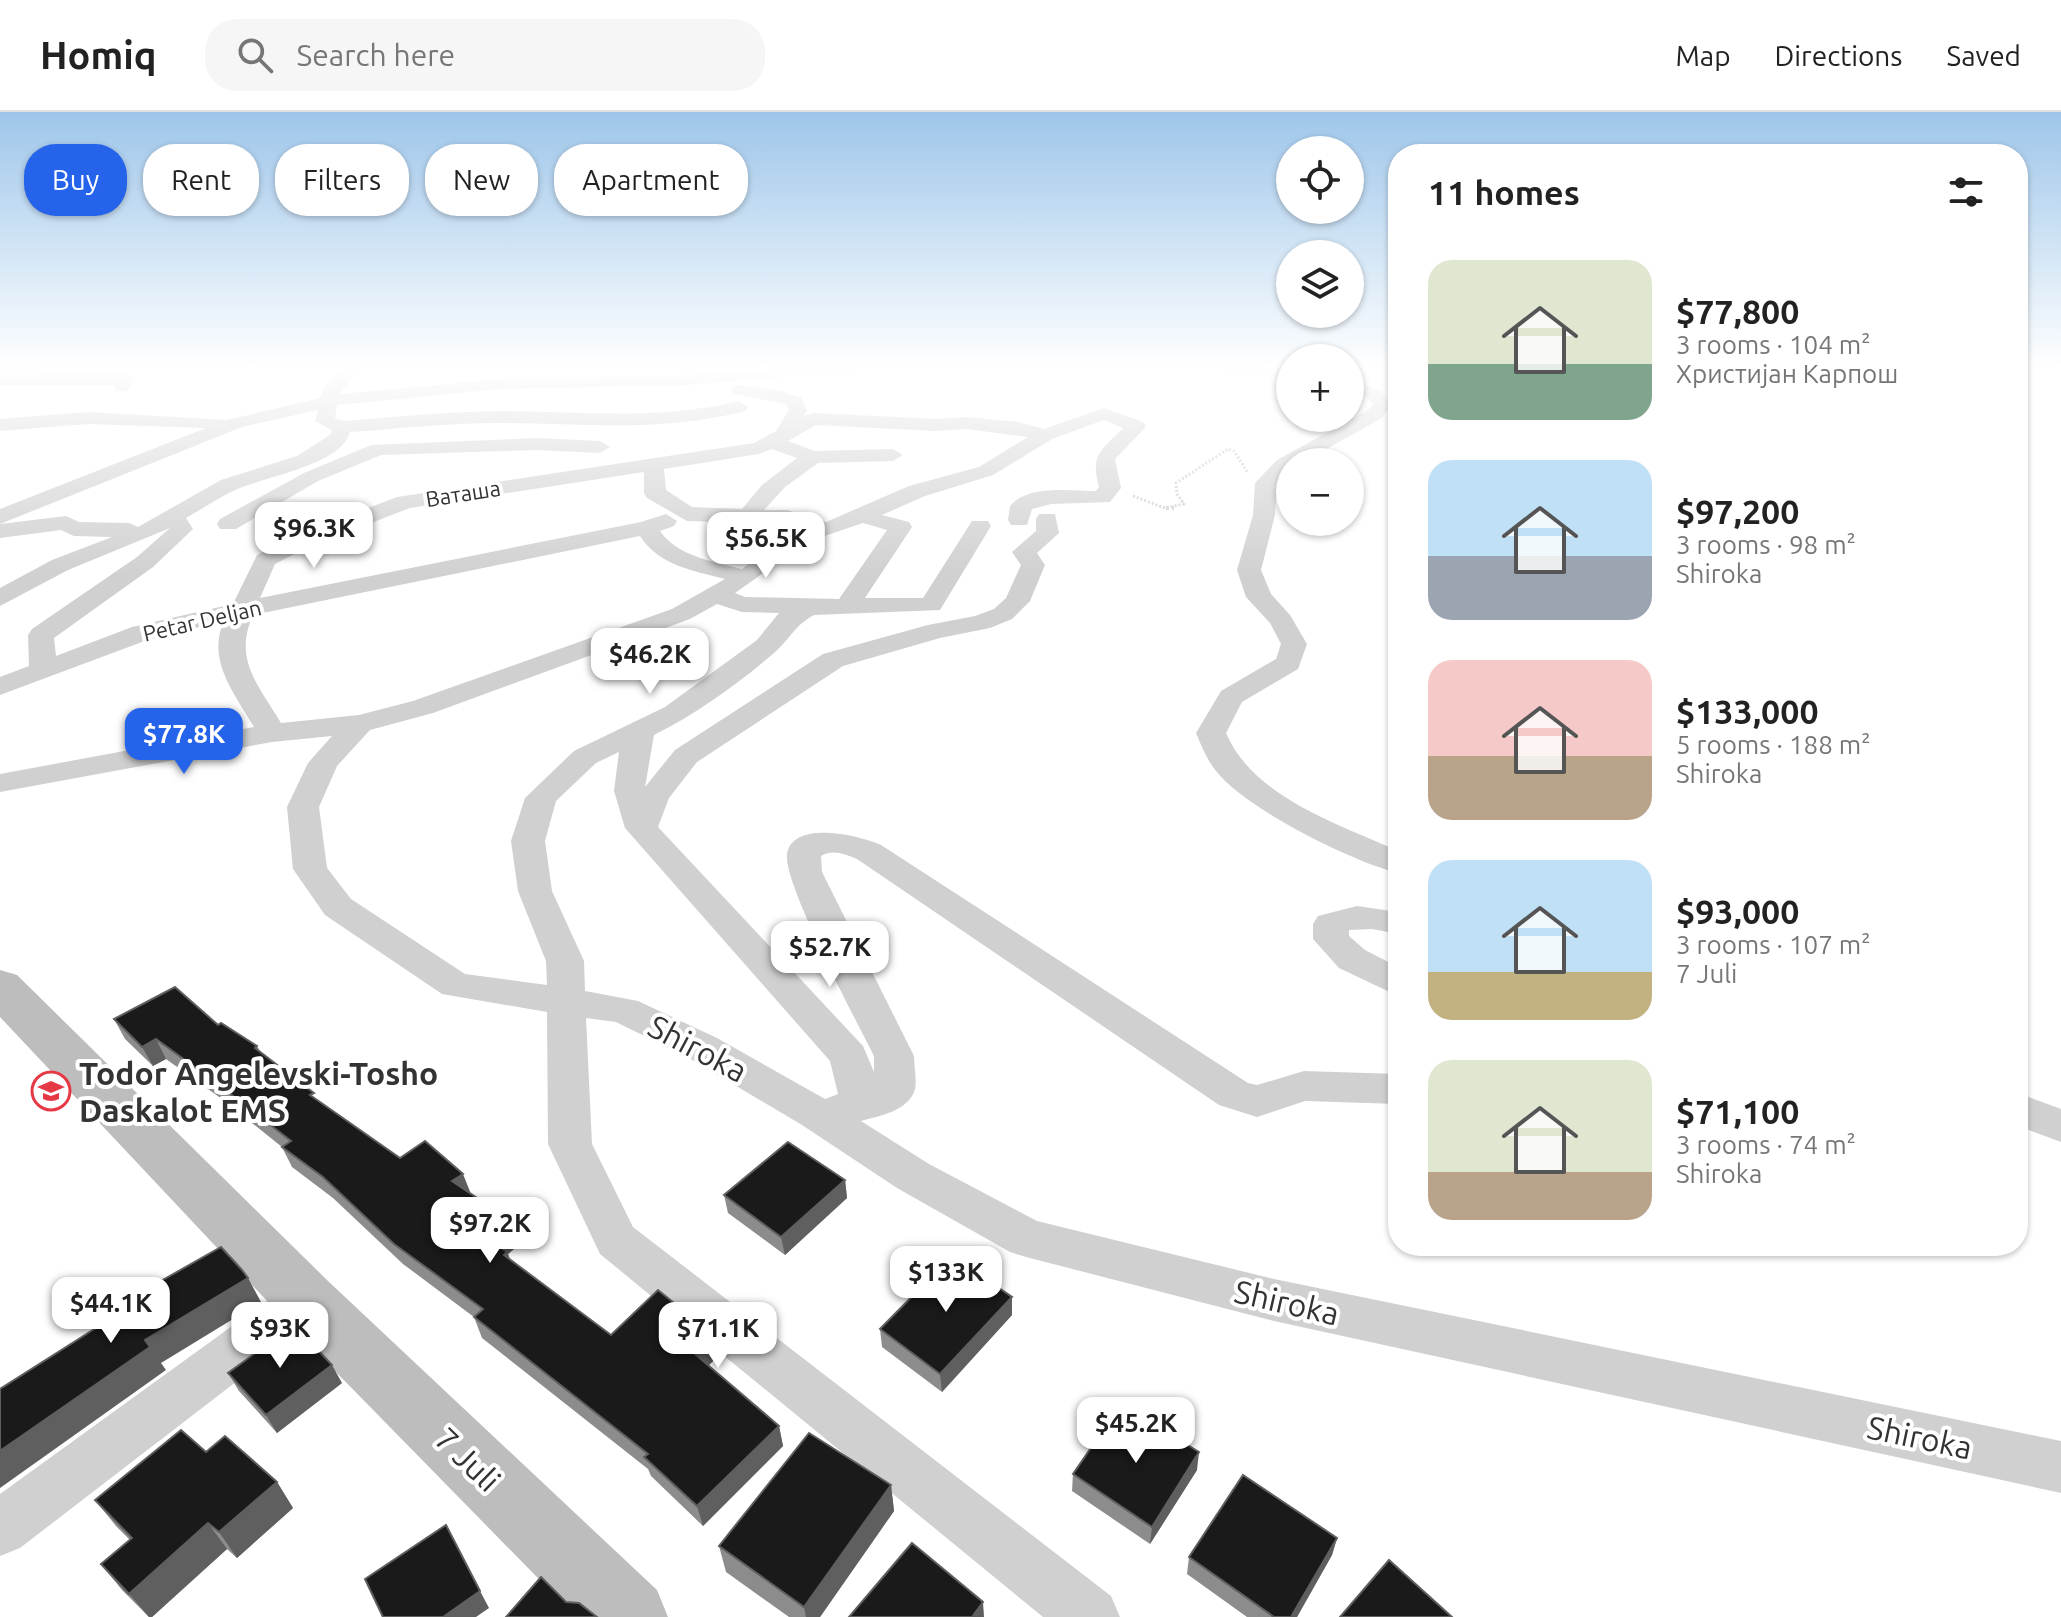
<!DOCTYPE html>
<meta charset="utf-8">
<style>
:root{--surface:#fff;--page:#f6f6f6;--text:#222;--muted:#767676;--line:#e0e0e0;--accent:#2563eb}
body{margin:0;font-family:Ubuntu,sans-serif;background:var(--page);color:var(--text);height:100vh;display:flex;flex-direction:column;font-size:30px;white-space:nowrap}
*{box-sizing:border-box;margin:0}
p{font-size:26px;color:var(--muted)}
.icon{flex:none;width:44px;height:44px;fill:none;stroke:currentColor;stroke-width:2;stroke-linecap:round;stroke-linejoin:round}
.map{position:relative;flex:1;overflow:hidden}
.panel{position:absolute;left:1388px;top:32px;width:640px;height:1112px;display:flex;flex-direction:column;background:var(--surface);border-radius:32px;box-shadow:0 2px 6px #0004}
.panel>*{flex:none}
.top-card{position:absolute;left:24px;top:32px;width:760px;height:72px;display:flex;gap:16px}
.tools{position:absolute;left:1276px;top:24px;display:grid;gap:16px}
.tools a{display:grid;place-items:center;width:88px;height:88px;border-radius:50%;background:var(--surface);box-shadow:0 2px 6px #0004;font-size:40px}
.price{position:absolute;translate:-50% -68px;padding:0 18px;border-radius:16px;background:#fff;color:#222;font-size:26px;line-height:52px;filter:drop-shadow(0 2px 4px #0008)}
.price::after{content:'';position:absolute;left:50%;top:48px;width:24px;height:18px;margin-left:-12px;background:inherit;clip-path:polygon(0 0,100% 0,50% 100%)}
.price.current{background:var(--accent);color:#fff}
ul{padding:0;list-style:none}
li{display:flex;align-items:center;gap:24px;height:200px;padding:0 40px}
li span{display:grid;place-items:center;flex:none;width:224px;height:160px;border-radius:24px;color:#555}
li>.icon{margin-inline-start:auto}
span .icon{width:96px;height:96px;fill:#fffc;stroke-width:1}
li b{font-size:34px}
h2{display:flex;justify-content:space-between;align-items:center;height:96px;padding:0 40px;font-size:34px}
.chip{padding:0 28px;border-radius:32px;background:var(--surface);box-shadow:0 2px 6px #0004;font-size:28px;line-height:72px}
.chip.current{background:var(--accent);color:#fff}
header{display:flex;align-items:center;gap:48px;box-sizing:border-box;height:112px;padding:0 40px;background:var(--surface);border-bottom:2px solid var(--line)}
header strong{font-size:38px}
nav{display:flex;gap:44px;margin-inline-start:auto;font-size:28px}
.search{width:560px;height:72px;background:var(--page);display:flex;align-items:center;gap:20px;box-sizing:border-box;padding:0 28px;border-radius:32px;color:var(--muted);font-size:30px}
.map>svg:first-child{display:block}
</style>
<header>
<strong>Homiq</strong>
<div class="search"><svg class="icon" aria-label="search" viewBox="0 0 24 24"><circle cx="10" cy="10" r="6"/><path d="M15 15l6 6"/></svg>Search here</div>
<nav><a>Map</a><a>Directions</a><a>Saved</a></nav>
</header>
<div class="map">
<svg width="2061" height="1505" viewBox="0 0 2061 1505">
<rect width="100%" height="100%" fill="#fff"/>
<g fill="none" stroke-linecap="round" stroke-linejoin="round">
<!-- path-far1 -->
<path stroke="#cdcdcd" stroke-width="3" stroke-dasharray="2 2" stroke-linecap="butt" d="M1133,384l32,12 19,-4 -7,-10 -1,-11 52,-34 6,2 14,22"/>
<!-- path -->
<path stroke="#cdcdcd" stroke-width="4" stroke-dasharray="3 3" stroke-linecap="butt" d="M1166,396h8"/>
<!-- street -->
<g fill="#d0d0d0" fill-rule="evenodd">
<path d="M346,253h19l-26,29 162,-15 186,-4 115,-10h67l-9,5 -173,15 -186,4 -164,16 -2,13 9,3c54,-4 109,-10 164,-10 79,1 153,9 231,-10l9,6 -2,4c-85,21 -152,13 -237,12 -53,-1 -106,5 -159,9 -8,33 -87,45 -115,58 -17,8 -33,19 -49,28l7,11 -40,38 -99,71 2,18 76,-29 101,-23 24,-49 33,-17 107,-41 357,-54 22,-12 13,-21 -3,-6 -52,-10 -3,-4 3,-4 6,-1 41,6 20,6 6,13 -3,6 9,-3 123,6 31,-2 51,5 26,7 60,-21 39,14 3,4 -3,4 -28,29 6,29 -11,14 -59,2 -19,5 -5,16h-16l-3,-5 2,-14c18,-22 61,-15 86,-15l3,-4c-9,-33 2,-36 24,-59l-19,-8 -52,19 -59,36 -68,21 -43,19 27,7 3,5 -47,71h58l49,-77h16l3,5 -51,84 -126,5c-20,11 -24,24 -40,38 -36,31 -78,61 -120,82l-9,52 30,-37 148,-96 105,-29 47,-9 19,-7 12,-11 15,-33 -9,-13 24,-21v-12l3,-5h16l4,19 -22,20 8,12 -15,36 -18,18 -22,9 -50,10 -97,28 -146,96 -28,36 -11,29 205,219 11,26v-16c-17,-34 -91,-173 -87,-202 6,-35 74,-18 94,-9l367,238 9,2 47,-14 94,3v30l-93,-3 -48,16 -38,-12 -362,-246c-13,-5 -23,-10 -36,-3l1,16 92,184c0,10 3,24 1,33 -6,22 -36,27 -54,32l68,43 108,57 237,58 787,162v52l-787,-172 -248,-64 -16,-5 -113,-64 -95,-63 -113,-67 -73,-36 -30,-4 6,126 41,83 478,369 9,21h-77l-443,-363 -52,-110 -1,-132 -105,-18 -117,-79 -32,-46 -6,-62 21,-44 24,-27 -60,6 -272,50v-18l254,-47c-19,-33 -48,-67 -30,-106l-74,18 -150,56v-18l29,-11 -1,-31 4,-6 105,-72 33,-29 -102,42 -68,36v-18l52,-28 60,-23 -38,-1 -13,-6 -61,8v-14l66,-8 13,6 50,1 9,4 83,-47 76,-24 33,-21 2,-5 -17,-9 3,-11 -76,17 -242,97v-15l206,-81 -118,-4 -88,7v-12l88,-7 139,8 93,-22 4,-10zM816,313l120,6 31,-2 61,8 -49,30 -70,19 -83,36 -39,-12h-23l21,-23 33,-24 75,-2 10,-6 -10,-6 -78,2 -27,-10zM772,337l25,9 -35,27 -20,24 -50,-2 -26,-17 -2,-21 95,-15zM644,360v21l3,5 40,23 98,3 17,5 -11,3 -49,37c-28,-7 -65,-13 -82,-38l14,-5 3,-5 -11,-7 -25,8 -381,76 15,-34 31,-16 104,-40zM863,411l24,7 -48,69 -94,-2 -10,-4 72,-51zM640,424c18,29 54,35 85,43l-53,30 -259,92 -54,14 -78,8c-23,-39 -48,-63 -28,-108zM717,492l25,8 37,1 -22,27 -92,67 -91,44 -49,47 -14,43 7,50 28,70 1,24 -82,-11 -114,-75 -24,-31 -8,-61 18,-41 33,-36 63,-17 257,-94zM619,640l-5,39 11,37 205,233 8,33 -13,5 -108,-61 -79,-37 -53,-10 -1,-30 -32,-70 -7,-50 11,-40 40,-38z"/>
<path d="M1215,253h46l29,4v10l-66,-9z"/>
<path d="M125,262l9,5 -6,12h-12l-2,-6h-114v-10z"/>
<path d="M1350,268l31,11 10,14 -9,13 -79,44h-13v8l-13,14 -2,31 -14,55 10,24 19,21 17,29 -9,25 -56,33 -16,31c27,64 112,91 172,118v22c-47,-12 -152,-64 -182,-102 -9,-11 -14,-24 -20,-38l25,-42 55,-32 5,-15 -11,-21 -24,-26 -9,-27 16,-55 2,-32 22,-23 91,-50 5,-5 -4,-6 -19,-8z"/>
<path d="M537,326l63,3 10,6 -10,6 -63,-3 -156,5 -63,26 -82,48h-16l-3,-5 3,-5 84,-46 67,-28z"/>
<path d="M1357,794l41,6v22l-26,-5 -23,1v6l16,14 33,17v29l-59,-28 -26,-29v-15l5,-8z"/>
<path d="M2018,981l43,16v33l-43,-16z"/>
<path d="M306,1167l17,6 7,15 -7,15 -303,233 -20,8v-62l289,-209z"/>
</g>
<!-- secondary -->
<path fill="#bdbdbd" fill-rule="evenodd" d="M0,858l17,5 311,306 329,309 11,27h-92l-292,-298 -284,-302z"/>
</g>
<!-- wall -->
<g fill="#8c8c8c">
<path d="M114,907l104,6 39,21 3,5 58,50 82,57 70,36 51,49 -13,11 2,6 101,75h103l5,20 -11,11 71,60 4,20 -80,80 -52,-50 -3,-7 -166,-131 -8,-21 -71,-53 -70,-66 -41,-31 -10,-20 -60,-48 -56,-40 -13,7 -28,-27z"/>
<path d="M845,1068l2,18 -62,57 -57,-42 -4,-18z"/>
<path d="M1012,1185v18l-70,77 -60,-45 -2,-18z"/>
<path d="M228,1261l114,10 -65,50 -38,-42z"/>
<path d="M206,1340l71,30 16,26 -56,50 -10,-9 -75,68h-3l-27,-27 -21,-26 29,-24 -14,-14 -21,-26z"/>
<path d="M1197,1358l-47,74 -78,-53 1,-17z"/>
<path d="M891,1373l3,26 -74,106h-31l-63,-45 -7,-26z"/>
<path d="M1337,1426l-5,17 -35,62h-50l-60,-43 2,-17z"/>
</g>
<!-- shaded-wall -->
<g fill="#5f5f5f">
<path d="M156,927l10,20 -13,7 -11,-19z"/>
<path d="M463,1062l8,20 -19,-13z"/>
<path d="M845,1068l2,18 -62,57 -4,-18z"/>
<path d="M514,1111l7,20 -13,11 7,18 -23,-31z"/>
<path d="M248,1166l13,24 -100,61 5,7 -166,118v-37l145,-111z"/>
<path d="M1012,1185v18l-70,77 -2,-18z"/>
<path d="M714,1223l5,20 -19,19 -5,-20z"/>
<path d="M332,1253l10,18 -65,50 -11,-18z"/>
<path d="M779,1314l4,20 -80,80 -6,-20z"/>
<path d="M1199,1340l-2,18 -47,74 2,-17z"/>
<path d="M277,1370l16,26 -56,50 -18,-26z"/>
<path d="M891,1373l3,26 -74,106h-14l-2,-10z"/>
<path d="M208,1411l19,26 -75,68h-3l-20,-23z"/>
<path d="M1337,1426l-5,17 -35,62h-6z"/>
<path d="M480,1479l9,17 -13,9h-33z"/>
<path d="M983,1490l1,15h-12z"/>
</g>
<!-- building -->
<g fill="#1a1a1a" stroke="#5f5f5f" stroke-width="2">
<path d="M175,875l43,38 3,-2 36,23 -2,2 59,45 -4,2 90,63 25,-17 38,33 -11,7 62,42 -22,18 15,11 -3,3 107,80 47,-45 56,45 -19,19 84,72 -82,80 -53,-49 4,-3 -174,-137 9,-8 -89,-65 -71,-67 -41,-30 9,-6 -80,-62 -55,-40 -14,8 -28,-28z"/>
<path d="M788,1030l57,38 -64,57 -57,-42z"/>
<path d="M221,1135l21,23 6,8 -103,62 5,7 -150,104v-62l148,-94 -3,-5z"/>
<path d="M952,1144l60,41 -72,77 -60,-45z"/>
<path d="M294,1213l38,40 -66,50 -38,-42z"/>
<path d="M1121,1292l78,48 -47,75 -79,-53z"/>
<path d="M181,1318l25,22 19,-16 52,46 -58,50 -11,-9 -79,71 -28,-30 31,-26 -37,-38z"/>
<path d="M809,1321l82,52 -87,122 -85,-61z"/>
<path d="M1243,1363l94,63 -46,79h-17l-85,-60z"/>
<path d="M446,1413l34,66 -37,26h-60l-18,-38z"/>
<path d="M912,1431l71,59 -11,15h-123z"/>
<path d="M1389,1448l63,57h-112z"/>
<path d="M541,1465l25,25 13,1 18,14h-91z"/>
</g>
<!-- sky -->
<linearGradient id="sky" x2="0" y2="1"><stop stop-color="#9ec6ea"/><stop offset="0.55" stop-color="#fff"/><stop offset="1" stop-color="#fff" stop-opacity="0"/></linearGradient>
<rect width="2061" height="464" fill="url(#sky)"/>
<!-- icons -->
<defs>
<symbol id="school-ring" viewBox="-11 -11 22 22"><circle r="9.5" fill="#fff" stroke="#e63946" stroke-width="1.5"/><path d="M0-5L7-2L0 1L-7-2ZM-4 1L0 2.5L4 1V4Q0 6-4 4Z" fill="#e63946"/></symbol>
</defs>
<g fill-rule="evenodd">
<use href="#school-ring" x="29" y="957" width="44" height="44"/>
</g>
<g text-anchor="middle" dominant-baseline="central" stroke-width="8" stroke-linejoin="round" paint-order="stroke">
<!-- far-street labels -->
<g font-size="22" fill="#333" stroke="#fff">
<text transform="translate(463 381) rotate(-9)">Ваташа</text>
<text transform="translate(202 508) rotate(-13)">Petar Deljan</text>
</g>
<!-- near-street labels -->
<g font-size="32" fill="#333" stroke="#fff">
<text transform="translate(698 936) rotate(28)">Shiroka</text>
<text transform="translate(1287 1190) rotate(13)">Shiroka</text>
<text transform="translate(1920 1325) rotate(12)">Shiroka</text>
<text transform="translate(468 1347) rotate(44)">7 Juli</text>
</g>
<!-- near-poi labels -->
<g font-size="32" font-weight="bold" fill="#333" stroke="#fff" text-anchor="start">
<text x="79" y="961">Todor Angelevski-Tosho<tspan x="79" dy="37">Daskalot EMS</tspan></text>
</g>
</g>
</svg>
<div class="tools">
<a><svg class="icon" aria-label="locate" viewBox="0 0 24 24"><circle cx="12" cy="12" r="6"/><path d="M12 2v4M12 18v4M2 12h4M18 12h4"/></svg></a>
<a><svg class="icon" aria-label="layers" viewBox="0 0 24 24"><path d="M12 4l9 5-9 5-9-5zM3 14l9 5 9-5"/></svg></a>
<a>+</a>
<a>−</a>
</div>
<b class="price" style="left:314px;top:458px">$96.3K</b>
<b class="price" style="left:766px;top:468px">$56.5K</b>
<b class="price" style="left:650px;top:584px">$46.2K</b>
<b class="price current" style="left:184px;top:664px">$77.8K</b>
<b class="price" style="left:830px;top:877px">$52.7K</b>
<b class="price" style="left:490px;top:1153px">$97.2K</b>
<b class="price" style="left:946px;top:1202px">$133K</b>
<b class="price" style="left:111px;top:1233px">$44.1K</b>
<b class="price" style="left:280px;top:1258px">$93K</b>
<b class="price" style="left:718px;top:1258px">$71.1K</b>
<b class="price" style="left:1136px;top:1353px">$45.2K</b>
<div class="top-card">
<a class="chip current">Buy</a>
<a class="chip">Rent</a>
<a class="chip">Filters</a>
<a class="chip">New</a>
<a class="chip">Apartment</a>
</div>
<section class="panel">
<h2>11 homes<svg class="icon" aria-label="filters" viewBox="0 0 24 24"><path d="M4 7h16M4 17h16"/><circle cx="9" cy="7" r="2"/><circle cx="15" cy="17" r="2"/></svg></h2>
<ul>
<li><span style="background:linear-gradient(#dfe7d0 65%,#7fa58c 0)"><svg class="icon" aria-label="home" viewBox="0 0 24 24"><path d="M3 11l9-7 9 7M6 9v11h12V9"/></svg></span><div><b>$77,800</b><p>3 rooms · 104 m²</p><p>Христијан Карпош</p></div></li>
<li><span style="background:linear-gradient(#bfe0f5 60%,#9aa5b1 0)"><svg class="icon" aria-label="home" viewBox="0 0 24 24"><path d="M3 11l9-7 9 7M6 9v11h12V9"/></svg></span><div><b>$97,200</b><p>3 rooms · 98 m²</p><p>Shiroka</p></div></li>
<li><span style="background:linear-gradient(#f6c9c9 60%,#b9a48a 0)"><svg class="icon" aria-label="home" viewBox="0 0 24 24"><path d="M3 11l9-7 9 7M6 9v11h12V9"/></svg></span><div><b>$133,000</b><p>5 rooms · 188 m²</p><p>Shiroka</p></div></li>
<li><span style="background:linear-gradient(#bfe0f5 70%,#c2b280 0)"><svg class="icon" aria-label="home" viewBox="0 0 24 24"><path d="M3 11l9-7 9 7M6 9v11h12V9"/></svg></span><div><b>$93,000</b><p>3 rooms · 107 m²</p><p>7 Juli</p></div></li>
<li><span style="background:linear-gradient(#dfe7d0 70%,#b9a48a 0)"><svg class="icon" aria-label="home" viewBox="0 0 24 24"><path d="M3 11l9-7 9 7M6 9v11h12V9"/></svg></span><div><b>$71,100</b><p>3 rooms · 74 m²</p><p>Shiroka</p></div></li>
</ul>
</section>
</div>
